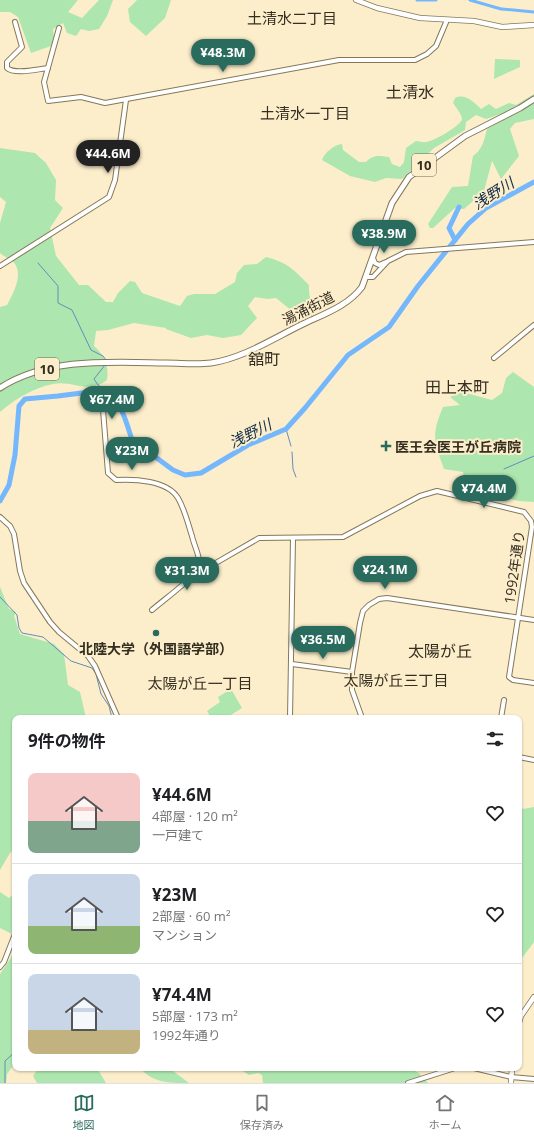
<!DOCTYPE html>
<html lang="ja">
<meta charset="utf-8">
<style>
:root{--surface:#fff;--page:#f6f6f6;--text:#202124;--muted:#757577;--line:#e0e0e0;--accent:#296b5c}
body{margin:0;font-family:"Open Sans","Noto Sans JP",sans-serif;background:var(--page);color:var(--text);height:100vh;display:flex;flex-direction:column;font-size:15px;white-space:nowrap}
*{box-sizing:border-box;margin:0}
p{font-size:13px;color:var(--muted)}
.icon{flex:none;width:22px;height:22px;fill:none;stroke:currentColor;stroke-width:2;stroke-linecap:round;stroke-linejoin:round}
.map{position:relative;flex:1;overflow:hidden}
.panel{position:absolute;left:12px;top:715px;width:510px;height:356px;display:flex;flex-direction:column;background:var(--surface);border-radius:8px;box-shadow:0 1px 3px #0004}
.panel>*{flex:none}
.price{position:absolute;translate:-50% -34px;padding:0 9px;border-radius:14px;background:var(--accent);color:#fff;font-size:13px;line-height:26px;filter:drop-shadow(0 1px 2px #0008)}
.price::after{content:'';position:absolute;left:50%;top:24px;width:12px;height:9px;margin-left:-6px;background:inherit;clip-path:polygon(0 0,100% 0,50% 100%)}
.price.on{background:#222;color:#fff}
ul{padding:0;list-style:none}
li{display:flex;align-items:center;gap:12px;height:100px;padding:0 16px}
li+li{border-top:1px solid var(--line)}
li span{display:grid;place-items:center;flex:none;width:112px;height:80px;border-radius:8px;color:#555}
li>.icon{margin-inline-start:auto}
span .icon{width:48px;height:48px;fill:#fffc;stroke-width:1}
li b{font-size:17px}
h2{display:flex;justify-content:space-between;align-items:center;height:48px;padding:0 16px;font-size:17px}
.menu{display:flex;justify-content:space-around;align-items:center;height:56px;border-top:1px solid var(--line);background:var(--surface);font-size:11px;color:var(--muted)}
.menu a{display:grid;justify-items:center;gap:2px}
.menu .on{color:var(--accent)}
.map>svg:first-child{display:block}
</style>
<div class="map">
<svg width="534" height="1083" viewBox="0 0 534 1083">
<rect width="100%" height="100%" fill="#fceecb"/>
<!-- green -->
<g fill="#ade6af">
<path d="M0,0h78l-10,12 14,6 17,-18h14l-6,16 -8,13 -10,2 -8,-2 -5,7 -9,-3 -4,-10 -10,6 1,9 -3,8 -20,7 -13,-36 -8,-5h-10z"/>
<path d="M137,0h34l-6,18 -19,18 -16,-14 -2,-13z"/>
<path d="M212,44l3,16 -14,3 -4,-16z"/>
<path d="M495,59l25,1v7l-26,12z"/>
<path d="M534,94v25l-19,4 -5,6 9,27 -18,23 -9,-18 -8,30 -20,18 -9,-1 -22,20h-3l-2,-4 24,-37 16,-1 5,-30c10,-7 11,-16 14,-27l22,-12 -2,-5 -21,7 -10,-4 -10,7 -1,8 -31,18 -32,31 -16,-1 -11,4 -25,-6 -28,-16c2,-7 13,-16 20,-16l1,6 16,12h7c8,-8 12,-6 23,-5l3,7 8,3 4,-5 2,-14 10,-7c3,0 7,2 10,1 6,0 35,-16 36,-23 0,-4 -6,-12 -9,-16l2,-5c10,-5 19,4 26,11l8,-5 7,5 13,-6 7,2z"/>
<path d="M0,148l35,5 11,10 10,17 -1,20 8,8 -13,20 6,28 23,29h9l18,17h7l5,-9 12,-12 5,1 7,11 38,13 7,-10 7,-2h21l20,-12 2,-9 7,-8 13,-1 9,-7c21,5 28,13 43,28 -1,11 4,19 4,30l-21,10 5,-10 -21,-17 -9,1 -12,-2 -7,9 9,12 -16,17 -18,3 -16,-3 -16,3 -25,-9v-1l-32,-5 -26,7 -12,1 -2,15c11,10 15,19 13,34 -19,15 -34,0 -54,4 -20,4 -38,15 -53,28v-105l7,-2c6,-11 16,-29 8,-41 -3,-5 -11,-7 -15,-11v-30l6,-21 -6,-5z"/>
<path d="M513,372l21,15v115l-15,-1 -53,-12 -3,-17 -19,-3c-10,-28 -13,-34 -1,-62l17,-2 -10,-8 12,-5 30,8 10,-7 4,-15z"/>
<path d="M0,587l9,22 7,3 -2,4 6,18 34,10 10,10 4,31 12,7 6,26h-71v130l-5,5 -10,17z"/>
<path d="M231,689l11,19 -16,10h-15l-4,-7 13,-9 -2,-5z"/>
<path d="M519,805l4,4 11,-2v135l-15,20z"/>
<path d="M0,892l9,6 6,-5v170l-8,11 -1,9h-6v-109l12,-18 2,-21 -14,-7z"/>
<path d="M39,1068h58l9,15h-69l-4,-7z"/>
<path d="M140,1068h34l-1,3 16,12c-20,0 -36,0 -49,-15z"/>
<path d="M238,1068h171l10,5 9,10h-165l-1,-8 -4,-2 -9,2z"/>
</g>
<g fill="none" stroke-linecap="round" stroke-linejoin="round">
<!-- stream -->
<g stroke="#628ebb" stroke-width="1">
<path d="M38,263l20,23v17l14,7 19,40 12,6 3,4"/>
<path d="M105,390l-7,-5 -4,-6 11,-14"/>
<path d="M286,429l5,17"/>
<path d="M292,452l1,17 3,8"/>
<path d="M504,469l30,-13"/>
<path d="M0,597l17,18 2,13 3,5 21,4 28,24 21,7 4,6 5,20 8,12 3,12"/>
<path d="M5,1083v-22l10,-9"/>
</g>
<!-- canal -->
<g stroke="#75b7fd" stroke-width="3">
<path d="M417,0h19"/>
<path d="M470,0l31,9"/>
<path d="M502,9l32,3"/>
</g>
<!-- river -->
<g stroke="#75b7fd" stroke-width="5">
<path d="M455,240l-6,-12 10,-21"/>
<path d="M0,501l9,-16 6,-30 4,-49 6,-7 33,-3 47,-6c17,11 22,35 28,53l17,10 23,17 12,5 16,-2 47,-28 38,-16 19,-21 43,-53 41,-28 29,-41 50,-62 18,-16 48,-26"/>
</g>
<defs>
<g id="tertiary">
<path d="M15,22l7,25 -15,15v6c8,7 31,1 41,0"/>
<path d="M59,28l-15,54 4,19 33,-4 24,6 234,-43h76l12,-6 9,-8 11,-26"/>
<path d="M373,258l2,5 4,2 7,-3"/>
<path d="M0,266l109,-69 6,-17 11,-80"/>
<path d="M366,277h7l15,-16 18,-9 128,-10"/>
<path d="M494,358l40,-33"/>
<path d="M102,397l6,76 8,7c18,-1 51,0 62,18 7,12 10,26 14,38 2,10 10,23 6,33 -3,8 -37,33 -46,41"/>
<path d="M0,517l10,9 4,8 6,37 4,12 26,39 9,10 29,24 7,10 23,52"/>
<path d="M199,562l15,2 45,-26 84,-1 77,-41 17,-5 87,21 7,9 1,6 -23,150 4,3 21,3"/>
<path d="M292,664l60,8"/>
<path d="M290,718l3,-180"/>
<path d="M362,718l-10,-28v-18l8,-49 3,-12 6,-6 10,-6 8,-1 147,22"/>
<path d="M501,718l3,-18"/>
<path d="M519,757l15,3"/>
<path d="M0,967l4,-5 11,-28"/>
<path d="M474,1068l37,9 23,2"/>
<path d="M408,1083l47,-15"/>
</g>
<g id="secondary">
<path d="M356,0l21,8 43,10 54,3 28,6 32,-2"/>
<path d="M519,1023l2,-7 13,-19"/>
<path d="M511,1083l1,-15"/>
</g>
<path id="primary" d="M0,388c48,-31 111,-26 166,-25 15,0 30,2 45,0 33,-5 63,-25 92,-39 21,-10 45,-18 59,-37l30,-84 17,-26 56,-41 55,-28 14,-9"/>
</defs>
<!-- tertiary casing -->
<use href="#tertiary" stroke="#857859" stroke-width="6"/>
<!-- secondary casing -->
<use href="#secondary" stroke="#857859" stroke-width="6"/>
<!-- primary casing -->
<use href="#primary" stroke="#857859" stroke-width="7"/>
<!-- tertiary -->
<use href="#tertiary" stroke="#fff" stroke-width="4"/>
<!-- secondary -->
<use href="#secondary" stroke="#fff" stroke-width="4.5"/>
<!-- primary -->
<use href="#primary" stroke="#fff" stroke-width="5"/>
</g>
<!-- markers -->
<g fill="#296b5c" stroke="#fceecb" stroke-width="1.5">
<path d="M384 440h4v4h4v4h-4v4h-4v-4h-4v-4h4z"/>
<circle cx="156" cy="633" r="4"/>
</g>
<g text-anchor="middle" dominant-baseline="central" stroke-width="4" stroke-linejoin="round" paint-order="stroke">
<!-- shield labels -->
<g fill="#fceecb" stroke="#706854" stroke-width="1">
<rect x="412" y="154" width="24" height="22" rx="3"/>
<rect x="35" y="358" width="24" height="22" rx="3"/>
</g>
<g font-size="13" font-weight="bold" fill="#342e21">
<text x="424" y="165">10</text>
<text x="47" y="369">10</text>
</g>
<!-- street labels -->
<g font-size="14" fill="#342e21" stroke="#fceecb">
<text transform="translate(308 308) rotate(-27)">湯涌街道</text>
<text transform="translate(514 567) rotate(-82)">1992年通り</text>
</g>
<!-- poi labels -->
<g font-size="14" font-weight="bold" fill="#342e21" stroke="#fceecb" text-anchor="start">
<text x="395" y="446">医王会医王が丘病院</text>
<text x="156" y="648" text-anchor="middle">北陸大学（外国語学部）</text>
</g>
<!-- neighbourhood labels -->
<g font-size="15" fill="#342e21" stroke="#fceecb">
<text x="292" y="18">土清水二丁目</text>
<text x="305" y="113">土清水一丁目</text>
<text x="396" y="680">太陽が丘三丁目</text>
<text x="200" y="683">太陽が丘一丁目</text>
</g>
<!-- water labels -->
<g font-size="15" font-style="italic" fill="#132e4a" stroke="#fceecb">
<text transform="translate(493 193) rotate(-32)">浅野川</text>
<text transform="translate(250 433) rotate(-26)">浅野川</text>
</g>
<!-- quarter labels -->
<g font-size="16" fill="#342e21" stroke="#fceecb">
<text x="410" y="92">土清水</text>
<text x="264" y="359">舘町</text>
<text x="457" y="387">田上本町</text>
<text x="440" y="651">太陽が丘</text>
</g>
</g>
</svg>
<b class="price" style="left:223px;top:73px">¥48.3M</b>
<b class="price on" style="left:108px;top:174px">¥44.6M</b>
<b class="price" style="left:384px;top:254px">¥38.9M</b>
<b class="price" style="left:112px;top:420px">¥67.4M</b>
<b class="price" style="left:132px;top:471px">¥23M</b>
<b class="price" style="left:484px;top:509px">¥74.4M</b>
<b class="price" style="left:385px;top:590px">¥24.1M</b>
<b class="price" style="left:187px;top:591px">¥31.3M</b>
<b class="price" style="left:323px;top:660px">¥36.5M</b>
<section class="panel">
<h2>9件の物件<svg class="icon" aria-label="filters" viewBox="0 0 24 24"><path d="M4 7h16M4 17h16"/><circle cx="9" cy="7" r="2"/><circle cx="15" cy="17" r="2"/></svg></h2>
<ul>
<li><span style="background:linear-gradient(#f6c9c9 60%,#7fa58c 0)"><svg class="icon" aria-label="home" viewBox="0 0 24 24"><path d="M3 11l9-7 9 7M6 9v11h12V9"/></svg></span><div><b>¥44.6M</b><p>4部屋 · 120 m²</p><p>一戸建て</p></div><svg class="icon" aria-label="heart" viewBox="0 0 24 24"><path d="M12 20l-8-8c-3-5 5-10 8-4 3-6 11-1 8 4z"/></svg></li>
<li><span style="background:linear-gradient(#c9d6e8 65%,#8fb573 0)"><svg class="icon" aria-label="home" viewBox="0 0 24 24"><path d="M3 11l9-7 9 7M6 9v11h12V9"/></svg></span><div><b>¥23M</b><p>2部屋 · 60 m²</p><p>マンション</p></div><svg class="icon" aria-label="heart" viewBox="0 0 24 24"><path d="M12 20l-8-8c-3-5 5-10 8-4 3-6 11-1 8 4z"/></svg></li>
<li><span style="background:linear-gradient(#c9d6e8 70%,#c2b280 0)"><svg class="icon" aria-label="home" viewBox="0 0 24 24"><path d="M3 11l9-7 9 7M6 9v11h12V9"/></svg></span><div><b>¥74.4M</b><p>5部屋 · 173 m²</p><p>1992年通り</p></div><svg class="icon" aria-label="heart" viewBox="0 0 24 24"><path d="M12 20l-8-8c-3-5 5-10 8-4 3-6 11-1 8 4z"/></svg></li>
</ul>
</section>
</div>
<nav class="menu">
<a class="on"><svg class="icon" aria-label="map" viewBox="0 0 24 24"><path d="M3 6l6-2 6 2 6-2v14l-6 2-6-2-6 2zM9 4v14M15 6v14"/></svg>地図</a>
<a><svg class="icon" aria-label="saved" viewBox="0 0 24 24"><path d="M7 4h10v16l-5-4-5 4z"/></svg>保存済み</a>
<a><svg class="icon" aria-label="home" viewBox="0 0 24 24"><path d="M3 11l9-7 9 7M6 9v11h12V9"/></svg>ホーム</a>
</nav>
